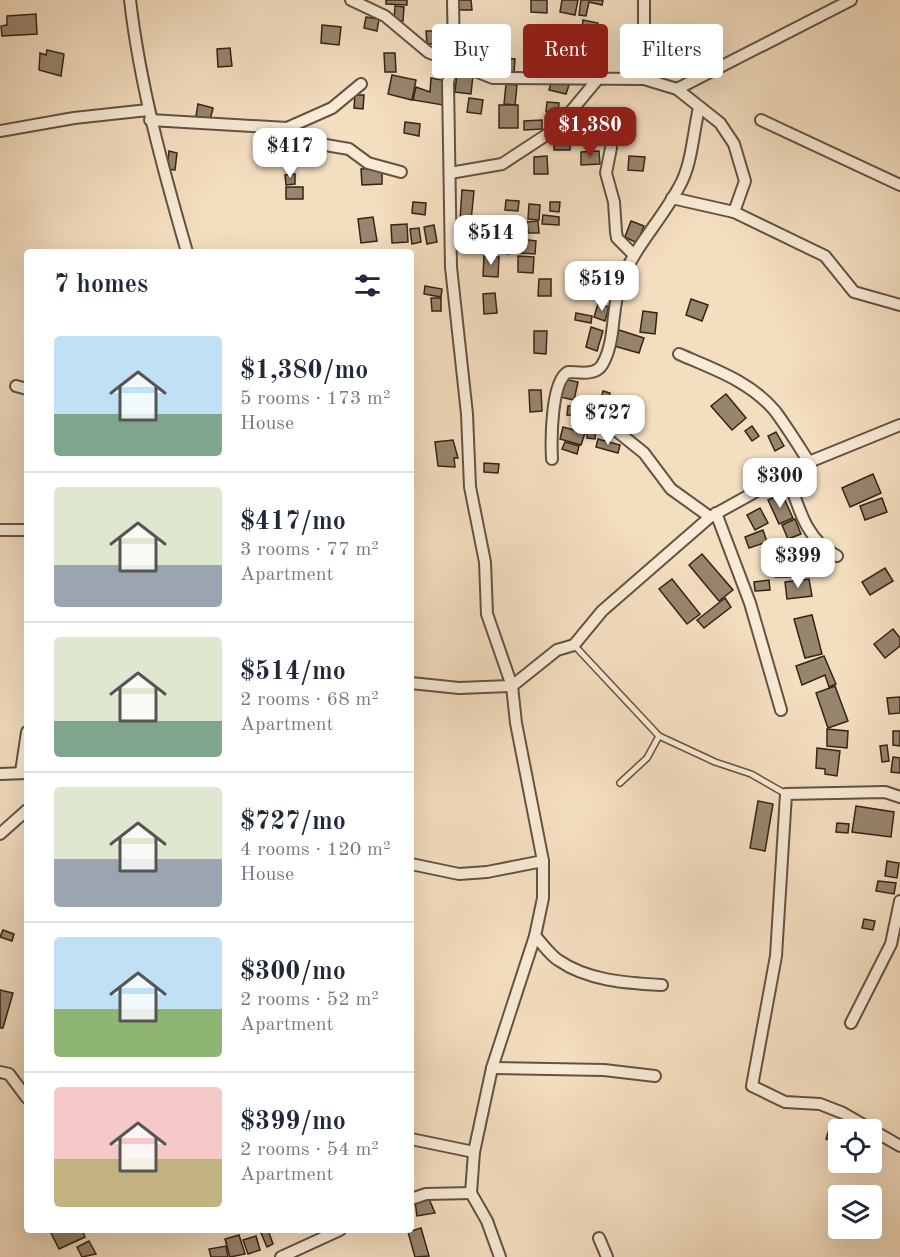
<!DOCTYPE html>
<meta charset="utf-8">
<style>
:root{--surface:#fff;--page:#f2f2f3;--text:#1f2937;--muted:#747a83;--line:#e0e1e3;--accent:#8f2418}
body{margin:0;font-family:"Old Standard TT",serif;background:var(--page);color:var(--text);height:100vh;display:flex;flex-direction:column;font-size:22px;white-space:nowrap}
*{box-sizing:border-box;margin:0}
p{font-size:20px;color:var(--muted)}
.icon{flex:none;width:33px;height:33px;fill:none;stroke:currentColor;stroke-width:2;stroke-linecap:round;stroke-linejoin:round}
.map{position:relative;flex:1;overflow:hidden}
.side{position:absolute;left:24px;top:249px;width:390px;height:984px;display:flex;flex-direction:column;background:var(--surface);border-radius:6px;box-shadow:0 6px 24px #0002}
.side>*{flex:none}
.hud{position:absolute;left:432px;top:24px;width:378px;height:54px;display:flex;gap:12px}
.tools{position:absolute;left:828px;top:1119px;display:grid;gap:12px}
.tools a{display:grid;place-items:center;width:54px;height:54px;border-radius:6px;background:var(--surface);box-shadow:0 6px 24px #0002;font-size:30px}
.price{position:absolute;translate:-50% -51px;padding:0 14px;border-radius:12px;background:#fff;color:#222;font-size:20px;line-height:39px;filter:drop-shadow(0 2px 3px #0008)}
.price::after{content:'';position:absolute;left:50%;top:36px;width:18px;height:14px;margin-left:-9px;background:inherit;clip-path:polygon(0 0,100% 0,50% 100%)}
.price.selected{background:var(--accent);color:#fff}
ul{padding:0;list-style:none}
li{display:flex;align-items:center;gap:18px;height:150px;padding:0 30px}
li+li{border-top:2px solid var(--line)}
li span{display:grid;place-items:center;flex:none;width:168px;height:120px;border-radius:6px;color:#555}
li>.icon{margin-inline-start:auto}
span .icon{width:72px;height:72px;fill:#fffc;stroke-width:1}
li b{font-size:26px}
h2{display:flex;justify-content:space-between;align-items:center;height:72px;padding:0 30px;font-size:26px}
.tag{padding:0 21px;border-radius:6px;background:var(--surface);box-shadow:0 6px 24px #0002;font-size:21px;line-height:54px}
.tag.selected{background:var(--accent);color:#fff}
.map>svg:first-child{display:block}
</style>
<div class="map">
<svg width="900" height="1257" viewBox="0 0 900 1257">
<rect width="100%" height="100%" fill="#f4dec0"/>
<filter id="stains"><feTurbulence type="fractalNoise" baseFrequency=".00333" numOctaves="4"/><feColorMatrix values="0 0 0 0 .2 0 0 0 0 .09 0 0 0 0 .02 0 0 0 .5 -.17"/></filter>
<radialGradient id="worn" r=".72"><stop offset=".6" stop-color="#630" stop-opacity="0"/><stop offset="1" stop-color="#630" stop-opacity=".3"/></radialGradient>
<!-- building -->
<g fill="#98856e" stroke="#352415" stroke-width="1.5">
<path d="M386,0h21v5l-21,-1z"/>
<path d="M459,0h12l1,10h-13z"/>
<path d="M531,0h16v13l-16,-1z"/>
<path d="M562,0h16l-3,15 -15,-3z"/>
<path d="M581,0h22l-1,5 -13,-3 -3,14 -7,-1z"/>
<path d="M395,6l9,1 -1,14 -9,-1z"/>
<path d="M36,14l1,20 -35,2 -1,-10 6,-1v-9z"/>
<path d="M366,17l13,2 -2,12 -13,-3z"/>
<path d="M583,20l15,3 -2,9 -14,-3z"/>
<path d="M322,25l19,2 -2,18 -18,-2z"/>
<path d="M532,27l45,7 -5,38 -46,-7z"/>
<path d="M426,31h12l1,13h-12z"/>
<path d="M581,32l16,3 -5,19 -16,-4z"/>
<path d="M230,48l2,18 -14,1 -1,-18z"/>
<path d="M47,50l17,4 -3,22 -22,-6 1,-17 6,2z"/>
<path d="M384,53h11l1,19h-11z"/>
<path d="M504,58l11,1 -1,14 -11,-1z"/>
<path d="M457,74l16,1 -2,19 -16,-2z"/>
<path d="M392,75l24,5 -4,20 -24,-6z"/>
<path d="M431,78l16,3 -4,24 -30,-5 3,-13 14,5z"/>
<path d="M552,80l17,5 -3,9 -17,-4z"/>
<path d="M506,84l11,1 -2,20 -11,-1z"/>
<path d="M355,95h9l-1,14 -9,-1z"/>
<path d="M469,98l14,2 -2,14 -14,-2z"/>
<path d="M547,102l12,1 -1,9 -12,-1z"/>
<path d="M198,104l15,4 -3,12 -14,-4z"/>
<rect x="499" y="105" width="19" height="23"/>
<path d="M542,120v9l-18,1v-9z"/>
<path d="M405,122l15,2 -1,12 -15,-3z"/>
<path d="M585,124l17,3 -2,11 -17,-3z"/>
<path d="M609,124l12,4 -5,16 -12,-3z"/>
<path d="M281,132l2,16 -14,1 -2,-16z"/>
<rect x="554" y="132" width="16" height="18"/>
<path d="M169,151l8,2 -2,17 -8,-1z"/>
<path d="M599,151l1,13 -19,1v-13z"/>
<path d="M547,156l1,18h-14v-17z"/>
<path d="M629,156l16,1 -2,14 -15,-1z"/>
<path d="M382,168v16l-20,1 -1,-16z"/>
<path d="M295,174v10l-9,1 -1,-10z"/>
<rect x="286" y="187" width="17" height="12"/>
<path d="M462,190l12,1 -3,30 -11,-1z"/>
<path d="M506,200l13,1 -1,10 -13,-1z"/>
<path d="M413,202l13,1 -1,12 -13,-2z"/>
<path d="M550,202h10l-1,10 -9,-1z"/>
<path d="M529,204l11,1 -1,15 -11,-1z"/>
<path d="M543,215l16,2v8l-17,-1z"/>
<path d="M373,217l4,24 -16,2 -3,-24z"/>
<path d="M456,220l18,2 -2,21 -18,-2z"/>
<path d="M538,221l1,12h-11l-1,-11z"/>
<path d="M631,221l13,5 -7,17 -12,-6z"/>
<path d="M407,224l1,18 -16,1 -1,-18z"/>
<path d="M434,225l3,17 -10,2 -3,-17z"/>
<path d="M419,228l2,14 -9,2 -2,-15z"/>
<path d="M477,229l14,2 -2,16 -14,-1z"/>
<path d="M495,236l17,3 -3,15 -16,-2z"/>
<path d="M520,239l16,2 -1,13 -16,-1z"/>
<path d="M484,256l15,1 -1,20 -15,-1z"/>
<path d="M518,256l16,1 -1,16 -15,-1z"/>
<path d="M539,279h12v17h-13z"/>
<path d="M425,286l17,3 -1,8 -17,-3z"/>
<path d="M495,293l2,20 -13,1 -1,-20z"/>
<path d="M431,298h10v13h-9z"/>
<path d="M691,299l17,6 -6,16 -16,-6z"/>
<path d="M598,304l11,3 -4,14 -11,-4z"/>
<path d="M643,311l14,2 -2,21 -15,-2z"/>
<path d="M576,313l16,3 -1,7 -16,-3z"/>
<path d="M591,327l12,4 -6,20 -11,-4z"/>
<path d="M619,330l25,8 -5,15 -25,-7z"/>
<path d="M534,331h13l-1,23 -12,-1z"/>
<path d="M564,379l14,3 -4,18 -14,-3z"/>
<path d="M529,390h12l1,21 -12,1z"/>
<path d="M603,391l7,2 -3,16 -8,-2z"/>
<path d="M726,394l20,24 -14,12 -21,-24z"/>
<path d="M568,406h15l-1,10 -15,-1z"/>
<path d="M588,425l8,1 -1,13 -8,-1z"/>
<path d="M752,426l7,10 -7,5 -7,-10z"/>
<path d="M563,427l22,6 -4,12 -21,-6z"/>
<path d="M776,432l8,14 -9,5 -7,-15z"/>
<path d="M598,439l22,6 -2,8 -22,-6z"/>
<path d="M453,440l5,18h-4l1,9 -17,-1 -3,-24z"/>
<path d="M565,442l14,4 -2,8 -15,-5z"/>
<path d="M484,463l15,1 -1,9 -14,-1z"/>
<path d="M873,474l8,19 -31,14 -8,-19z"/>
<path d="M782,494l11,24 -14,6 -11,-24z"/>
<path d="M882,498l5,14 -22,8 -5,-14z"/>
<path d="M760,508l8,15 -13,7 -8,-15z"/>
<path d="M795,519l6,15 -13,5 -6,-14z"/>
<path d="M763,530l4,12 -18,6 -4,-11z"/>
<path d="M774,541l20,1v17l-20,-1z"/>
<path d="M702,554l31,36 -14,11 -30,-36z"/>
<rect x="775" y="561" width="17" height="16"/>
<path d="M885,568l8,13 -23,14 -8,-13z"/>
<path d="M672,579l28,35 -13,10 -28,-35z"/>
<path d="M809,579l3,17 -25,3 -2,-17z"/>
<path d="M769,580l1,10 -15,1 -1,-9z"/>
<path d="M725,598l6,9 -27,21 -7,-8z"/>
<path d="M812,615l10,39 -17,4 -11,-39z"/>
<path d="M893,629l7,9v8l-15,12 -11,-14z"/>
<path d="M824,656l12,28 -7,3 -4,-12 -23,10 -6,-19z"/>
<path d="M835,686l13,35 -20,7 -12,-35z"/>
<path d="M900,697v16l-11,1 -2,-16z"/>
<path d="M827,729l21,2 -1,17 -20,-2z"/>
<path d="M893,731h7v15l-7,-1z"/>
<path d="M887,745l2,16 -7,1 -2,-16z"/>
<path d="M817,748l23,3 -3,25 -12,-2v-5l-9,-1z"/>
<path d="M893,757l7,1v15l-9,-1z"/>
<path d="M758,801l15,3 -8,47 -15,-3z"/>
<path d="M856,806l38,6 -3,25 -39,-5z"/>
<path d="M837,823l12,1 -1,9 -12,-1z"/>
<path d="M887,861l12,2 -2,15 -12,-2z"/>
<path d="M878,881l18,2 -2,11 -18,-3z"/>
<path d="M864,919l11,2 -2,9 -11,-2z"/>
<path d="M3,930l11,4 -2,7 -12,-4z"/>
<path d="M0,990l13,3 -10,35h-3z"/>
<path d="M831,1123l11,3 -4,4 -1,12 -11,-3z"/>
<path d="M429,1199l6,14 -18,3 -2,-15z"/>
<path d="M421,1228l8,28 -14,1 -7,-25z"/>
<path d="M53,1230h29l3,7 -26,12 -9,-18z"/>
<path d="M268,1230l5,14 -6,3 -6,-14z"/>
<path d="M239,1235l6,19 -15,3 -5,-18z"/>
<path d="M256,1236l4,14 -12,4 -5,-14z"/>
<path d="M89,1241l7,13 -14,3 -5,-10z"/>
<path d="M226,1246l2,11h-17l-2,-8z"/>
</g>
<g fill="none" stroke-linecap="round" stroke-linejoin="round">
<defs>
<g id="lane">
<path d="M574,645l85,91 56,26 36,12 35,20"/>
<path d="M620,783l27,-25 12,-22"/>
</g>
<g id="street">
<path d="M130,0c10,86 33,169 57,252"/>
<path d="M351,0l34,16 43,36 65,26 151,1 33,10 43,34 14,21 11,37 -11,31 91,44 29,36 46,13"/>
<path d="M453,0l1,62 -6,20 3,185 16,147 3,73 15,75 2,52 25,72 4,37 27,138v37l-8,38 -43,132 -18,84 -3,41 16,28 13,36"/>
<path d="M644,0v79"/>
<path d="M677,89l174,-89"/>
<path d="M150,120l137,8 45,-20 29,-24"/>
<path d="M761,120l139,65"/>
<path d="M287,128l21,14 41,7 19,14 33,9"/>
<path d="M0,131l74,-13 74,-8"/>
<path d="M611,148l-5,25 8,29 2,30 1,6 17,17"/>
<path d="M450,173l52,-9 55,-36 40,-48"/>
<path d="M672,198l62,14"/>
<path d="M679,354c34,15 71,27 96,57 12,16 23,34 34,51"/>
<path d="M16,386l11,3"/>
<path d="M613,428l31,25 27,36 39,28"/>
<path d="M552,459c-1,-19 -1,-78 16,-87 11,0 27,4 34,-7 14,-23 9,-55 18,-80 13,-37 41,-64 59,-98 13,-22 14,-54 20,-79"/>
<path d="M787,474c11,31 18,66 50,82"/>
<path d="M716,513l34,90 31,107"/>
<path d="M0,530h27"/>
<path d="M411,683l48,5 53,-2 45,-36 17,-5 28,-34 108,-94 99,-55 91,-37"/>
<path d="M21,772l6,-40"/>
<path d="M0,774l27,-1"/>
<path d="M900,797l-15,-5 -99,2 -10,162 -24,130 33,16 35,2 23,9 57,33"/>
<path d="M0,834l27,-24"/>
<path d="M411,864l48,10 28,-2 56,-11"/>
<path d="M535,936c7,7 14,18 23,24 30,21 69,23 104,25"/>
<path d="M851,1023l40,-79 9,-43"/>
<path d="M492,1068l112,2 51,6"/>
<path d="M0,1072l9,2 18,24"/>
<path d="M411,1139l63,13"/>
<path d="M411,1199l15,-5 45,-1"/>
<path d="M599,1238l8,19"/>
<path d="M281,1257l59,-27"/>
</g>
</defs>
<!-- lane casing -->
<use href="#lane" stroke="#655240" stroke-width="8"/>
<!-- street casing -->
<use href="#street" stroke="#655240" stroke-width="14"/>
<!-- lane -->
<use href="#lane" stroke="#f8ead6" stroke-width="5"/>
<!-- street -->
<use href="#street" stroke="#f8ead6" stroke-width="10"/>
</g>
<rect width="100%" height="100%" filter="url(#stains)"/>
<rect width="100%" height="100%" fill="url(#worn)"/>
</svg>
<div class="tools">
<a><svg class="icon" aria-label="locate" viewBox="0 0 24 24"><circle cx="12" cy="12" r="6"/><path d="M12 2v4M12 18v4M2 12h4M18 12h4"/></svg></a>
<a><svg class="icon" aria-label="layers" viewBox="0 0 24 24"><path d="M12 4l9 5-9 5-9-5zM3 14l9 5 9-5"/></svg></a>
</div>
<b class="price selected" style="left:590px;top:158px">$1,380</b>
<b class="price" style="left:290px;top:179px">$417</b>
<b class="price" style="left:491px;top:266px">$514</b>
<b class="price" style="left:602px;top:312px">$519</b>
<b class="price" style="left:608px;top:446px">$727</b>
<b class="price" style="left:780px;top:509px">$300</b>
<b class="price" style="left:798px;top:589px">$399</b>
<div class="hud">
<a class="tag">Buy</a>
<a class="tag selected">Rent</a>
<a class="tag">Filters</a>
</div>
<section class="side">
<h2>7 homes<svg class="icon" aria-label="filters" viewBox="0 0 24 24"><path d="M4 7h16M4 17h16"/><circle cx="9" cy="7" r="2"/><circle cx="15" cy="17" r="2"/></svg></h2>
<ul>
<li><span style="background:linear-gradient(#bfe0f5 65%,#7fa58c 0)"><svg class="icon" aria-label="home" viewBox="0 0 24 24"><path d="M3 11l9-7 9 7M6 9v11h12V9"/></svg></span><div><b>$1,380/mo</b><p>5 rooms · 173 m²</p><p>House</p></div></li>
<li><span style="background:linear-gradient(#dfe7d0 65%,#9aa5b1 0)"><svg class="icon" aria-label="home" viewBox="0 0 24 24"><path d="M3 11l9-7 9 7M6 9v11h12V9"/></svg></span><div><b>$417/mo</b><p>3 rooms · 77 m²</p><p>Apartment</p></div></li>
<li><span style="background:linear-gradient(#dfe7d0 70%,#7fa58c 0)"><svg class="icon" aria-label="home" viewBox="0 0 24 24"><path d="M3 11l9-7 9 7M6 9v11h12V9"/></svg></span><div><b>$514/mo</b><p>2 rooms · 68 m²</p><p>Apartment</p></div></li>
<li><span style="background:linear-gradient(#dfe7d0 60%,#9aa5b1 0)"><svg class="icon" aria-label="home" viewBox="0 0 24 24"><path d="M3 11l9-7 9 7M6 9v11h12V9"/></svg></span><div><b>$727/mo</b><p>4 rooms · 120 m²</p><p>House</p></div></li>
<li><span style="background:linear-gradient(#bfe0f5 60%,#8fb573 0)"><svg class="icon" aria-label="home" viewBox="0 0 24 24"><path d="M3 11l9-7 9 7M6 9v11h12V9"/></svg></span><div><b>$300/mo</b><p>2 rooms · 52 m²</p><p>Apartment</p></div></li>
<li><span style="background:linear-gradient(#f6c9c9 60%,#c2b280 0)"><svg class="icon" aria-label="home" viewBox="0 0 24 24"><path d="M3 11l9-7 9 7M6 9v11h12V9"/></svg></span><div><b>$399/mo</b><p>2 rooms · 54 m²</p><p>Apartment</p></div></li>
</ul>
</section>
</div>
